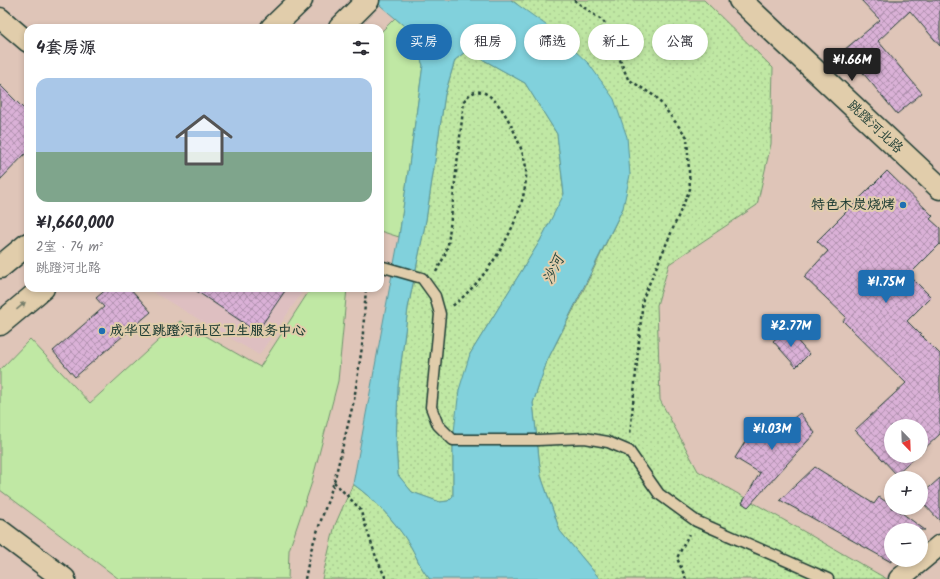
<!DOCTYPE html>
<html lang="zh">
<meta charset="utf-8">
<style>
:root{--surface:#fff;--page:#f7f7f7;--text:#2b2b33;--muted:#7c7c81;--line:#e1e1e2;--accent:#1f6fb2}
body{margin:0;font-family:Kalam,"LXGW WenKai TC",sans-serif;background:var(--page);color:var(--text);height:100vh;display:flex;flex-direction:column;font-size:15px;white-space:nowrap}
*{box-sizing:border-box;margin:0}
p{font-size:13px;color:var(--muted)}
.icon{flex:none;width:22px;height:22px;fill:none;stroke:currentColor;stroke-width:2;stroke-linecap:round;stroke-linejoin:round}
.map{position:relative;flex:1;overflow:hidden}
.sheet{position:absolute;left:24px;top:24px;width:360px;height:268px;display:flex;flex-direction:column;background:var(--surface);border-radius:12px;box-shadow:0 2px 6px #0003}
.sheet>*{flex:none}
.top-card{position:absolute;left:396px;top:24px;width:380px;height:36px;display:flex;gap:8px}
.needle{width:26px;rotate:157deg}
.tools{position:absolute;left:884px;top:419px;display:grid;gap:8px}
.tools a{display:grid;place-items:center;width:44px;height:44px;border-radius:50%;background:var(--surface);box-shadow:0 2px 6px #0003;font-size:20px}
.price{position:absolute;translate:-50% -34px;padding:0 9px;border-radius:4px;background:var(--accent);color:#fff;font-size:13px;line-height:26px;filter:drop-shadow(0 1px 2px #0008)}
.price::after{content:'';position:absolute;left:50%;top:24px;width:12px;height:9px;margin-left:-6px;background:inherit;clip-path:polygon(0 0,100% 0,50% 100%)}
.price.current{background:#222;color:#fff}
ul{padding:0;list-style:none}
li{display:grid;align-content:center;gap:8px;height:212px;padding:0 12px}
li+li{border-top:1px solid var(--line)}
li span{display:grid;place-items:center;height:124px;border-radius:12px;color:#555}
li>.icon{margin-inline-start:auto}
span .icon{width:72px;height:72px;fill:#fffc;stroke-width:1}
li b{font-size:17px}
h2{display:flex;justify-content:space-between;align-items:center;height:48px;padding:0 12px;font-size:17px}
.tag{padding:0 14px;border-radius:18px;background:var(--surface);box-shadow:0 2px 6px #0003;font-size:14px;line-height:36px}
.tag.current{background:var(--accent);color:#fff}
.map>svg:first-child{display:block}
</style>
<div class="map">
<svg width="940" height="579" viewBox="0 0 940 579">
<defs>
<pattern id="park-dots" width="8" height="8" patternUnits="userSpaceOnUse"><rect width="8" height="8" fill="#c0e8a4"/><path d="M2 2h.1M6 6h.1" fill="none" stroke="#a5c88e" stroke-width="1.8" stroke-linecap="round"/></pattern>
<pattern id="building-cross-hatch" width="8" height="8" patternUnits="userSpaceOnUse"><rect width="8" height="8" fill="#dab1d7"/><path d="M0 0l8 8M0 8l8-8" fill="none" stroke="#b091af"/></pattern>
</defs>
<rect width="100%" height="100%" fill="#dfc5b8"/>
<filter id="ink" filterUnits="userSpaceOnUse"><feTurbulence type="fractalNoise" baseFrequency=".025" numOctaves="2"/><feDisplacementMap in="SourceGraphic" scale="8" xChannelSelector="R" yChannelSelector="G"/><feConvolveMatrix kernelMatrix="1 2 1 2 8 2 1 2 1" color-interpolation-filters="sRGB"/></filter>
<g filter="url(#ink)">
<!-- built -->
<path fill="#debfc1" d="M146,288h159l-46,67z"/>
<!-- green -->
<g fill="#c0e8a4" stroke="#70926c">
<path d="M395,18l14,12 14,35 -24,172 -19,-6v-198z"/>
<path d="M311,288h36l-9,93 -27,104 -22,65 -1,29h-169l-119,-89v-120l30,-31 60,64 90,-82 80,46z"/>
</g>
<!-- park -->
<g fill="url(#park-dots)" stroke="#70926c">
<path d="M511,0h193l69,68 -2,76 -14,61 -88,59 -12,41 3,95 38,71 189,108h-287l-40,-48 -19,-55 -8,-73 14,-42 37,-72 39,-81 -106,-204z"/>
<path d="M465,52l17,7 43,24 32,51 7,61 -24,46 -70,113 -17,86v56l-5,5 -8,1 -28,-10 -14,-17 -2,-30 2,-58 10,-79 18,-88 19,-126 10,-34z"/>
<path d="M353,484c22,16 41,36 55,58 8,12 12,27 22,37h-108l13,-54z"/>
</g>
<!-- water -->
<path fill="#81d1dc" stroke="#5a9699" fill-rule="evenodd" d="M374,0h137l42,30 36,34 25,35 13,38 3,38 -7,33 -76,153 -14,42 8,73 19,55 40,48h-170c-10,-10 -14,-25 -22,-37 -14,-22 -33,-42 -55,-58l46,-247 24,-172 -14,-35zM465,52l17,7 43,24 32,51 7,60 -24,47 -70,113 -11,36 -6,50v56l-5,5 -8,1 -28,-10 -14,-17 -2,-30 2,-58 10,-79 18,-88 19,-126 10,-34z"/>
<!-- building -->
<g fill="url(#building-cross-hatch)" stroke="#1f3d34">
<path d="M861,0h79v46l-30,-35 -32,30 44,52 -25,21 -53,-64 36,-30z"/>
<path d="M0,85l28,28v38l-28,29z"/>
<path d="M887,171l46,45 -3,3 10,9v16l-31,31 22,22 -24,24 33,33v80l-19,18v-26h-30v30h25l-20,18 -41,-44 51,-47 -63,-62 3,-4 -42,-40 24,-26 -11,-10z"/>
<path d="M108,288h22l21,24 -76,65 -22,-26 51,-44 -8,-9z"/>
<path d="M192,288h95l-30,44z"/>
<path d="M787,329l22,25 -13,13 -23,-26z"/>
<path d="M800,413l15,20 -67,74 -6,-4 18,-30 -25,-15 23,-37 18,11z"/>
<path d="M815,467l59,37 5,-7 12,8v3h4l30,22h-34v32l-111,-62z"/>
<path d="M940,478v43l-19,-20v-6z"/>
</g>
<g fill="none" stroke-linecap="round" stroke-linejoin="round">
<defs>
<path id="service" d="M380,266l42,12 13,18 5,18 -9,93 7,18 15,15h85l47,-2 23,4 21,9 30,43 37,27 132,58"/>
<g id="minor">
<path d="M0,18l28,24"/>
<path d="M899,579l41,-34"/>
</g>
<g id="tertiary">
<path d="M740,0l200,188"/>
<path d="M0,531l64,48"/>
</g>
<g id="secondary">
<path d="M272,28l29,-28"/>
<path d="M340,28l28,-28"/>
<path d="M0,267l28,-23"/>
<path d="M0,324l43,-36"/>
</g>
</defs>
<!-- service casing -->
<use href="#service" stroke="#1f3d34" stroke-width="13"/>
<!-- minor casing -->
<use href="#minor" stroke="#1f3d34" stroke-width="23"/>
<!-- tertiary casing -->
<use href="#tertiary" stroke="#1f3d34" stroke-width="25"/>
<!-- secondary casing -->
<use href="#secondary" stroke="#1f3d34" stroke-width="25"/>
<!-- path -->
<g stroke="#1f3d34" stroke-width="2.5" stroke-dasharray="3 3" stroke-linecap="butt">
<path d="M574,0l30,22 24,57 28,18 31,40 3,52 -47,109 -13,137"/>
<path d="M436,272l8,-15 4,-12 16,-144c26,-37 60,46 62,67 3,45 -38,112 -74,138"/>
<path d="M334,482l26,27 16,48 10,22"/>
<path d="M305,579l6,-29 23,-68 20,-82 8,-53 4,-59"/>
<path d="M686,579l-9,-21 12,-24"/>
</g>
<!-- service -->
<use href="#service" stroke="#e1cdab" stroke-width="10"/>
<!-- minor -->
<use href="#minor" stroke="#e1cdab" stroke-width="20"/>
<!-- tertiary -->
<use href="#tertiary" stroke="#e1cdab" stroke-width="22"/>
<!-- secondary -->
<use href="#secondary" stroke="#e1cdab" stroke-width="22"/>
</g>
<!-- one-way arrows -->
<defs><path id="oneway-solid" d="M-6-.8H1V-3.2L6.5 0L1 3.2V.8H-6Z"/></defs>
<use fill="#767e6a" href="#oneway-solid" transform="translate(21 306) rotate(-40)"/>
</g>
<!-- markers -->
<g fill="#1f6fb2" stroke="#e1cdab" stroke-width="1.5">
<circle cx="903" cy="205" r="4"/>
<circle cx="102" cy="331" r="4"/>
</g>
<g text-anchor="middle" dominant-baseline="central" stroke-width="4" stroke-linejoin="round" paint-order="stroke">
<!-- street labels -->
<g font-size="14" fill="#1f3d34" stroke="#e1cdab">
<text transform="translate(875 127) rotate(43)">跳蹬河北路</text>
</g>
<!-- poi labels -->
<g font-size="14" font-weight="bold" fill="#1f3d34" stroke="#e1cdab" text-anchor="end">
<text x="895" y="205">特色木炭烧烤</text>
<text x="110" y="331" text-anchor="start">成华区跳蹬河社区卫生服务中心</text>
</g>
<!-- water labels -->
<g font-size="15" font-style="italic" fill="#24443c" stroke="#e1cdab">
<text transform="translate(554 270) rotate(-65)">沙河</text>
</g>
</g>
</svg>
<div class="tools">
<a><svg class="needle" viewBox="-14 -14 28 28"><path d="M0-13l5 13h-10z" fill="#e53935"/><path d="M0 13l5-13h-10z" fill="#7c7c81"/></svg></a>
<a>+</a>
<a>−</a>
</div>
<b class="price current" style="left:852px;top:82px">¥1.66M</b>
<b class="price" style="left:886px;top:304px">¥1.75M</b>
<b class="price" style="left:791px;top:348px">¥2.77M</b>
<b class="price" style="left:772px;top:451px">¥1.03M</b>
<div class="top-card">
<a class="tag current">买房</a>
<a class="tag">租房</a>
<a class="tag">筛选</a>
<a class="tag">新上</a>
<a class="tag">公寓</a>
</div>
<section class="sheet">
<h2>4套房源<svg class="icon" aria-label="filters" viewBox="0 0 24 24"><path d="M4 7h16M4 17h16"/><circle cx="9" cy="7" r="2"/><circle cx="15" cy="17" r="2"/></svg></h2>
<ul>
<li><span style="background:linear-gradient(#a9c7e8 60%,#7fa58c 0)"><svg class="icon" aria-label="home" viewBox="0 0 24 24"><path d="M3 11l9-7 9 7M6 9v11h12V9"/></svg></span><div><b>¥1,660,000</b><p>2室 · 74 m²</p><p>跳蹬河北路</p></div></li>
</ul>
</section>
</div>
